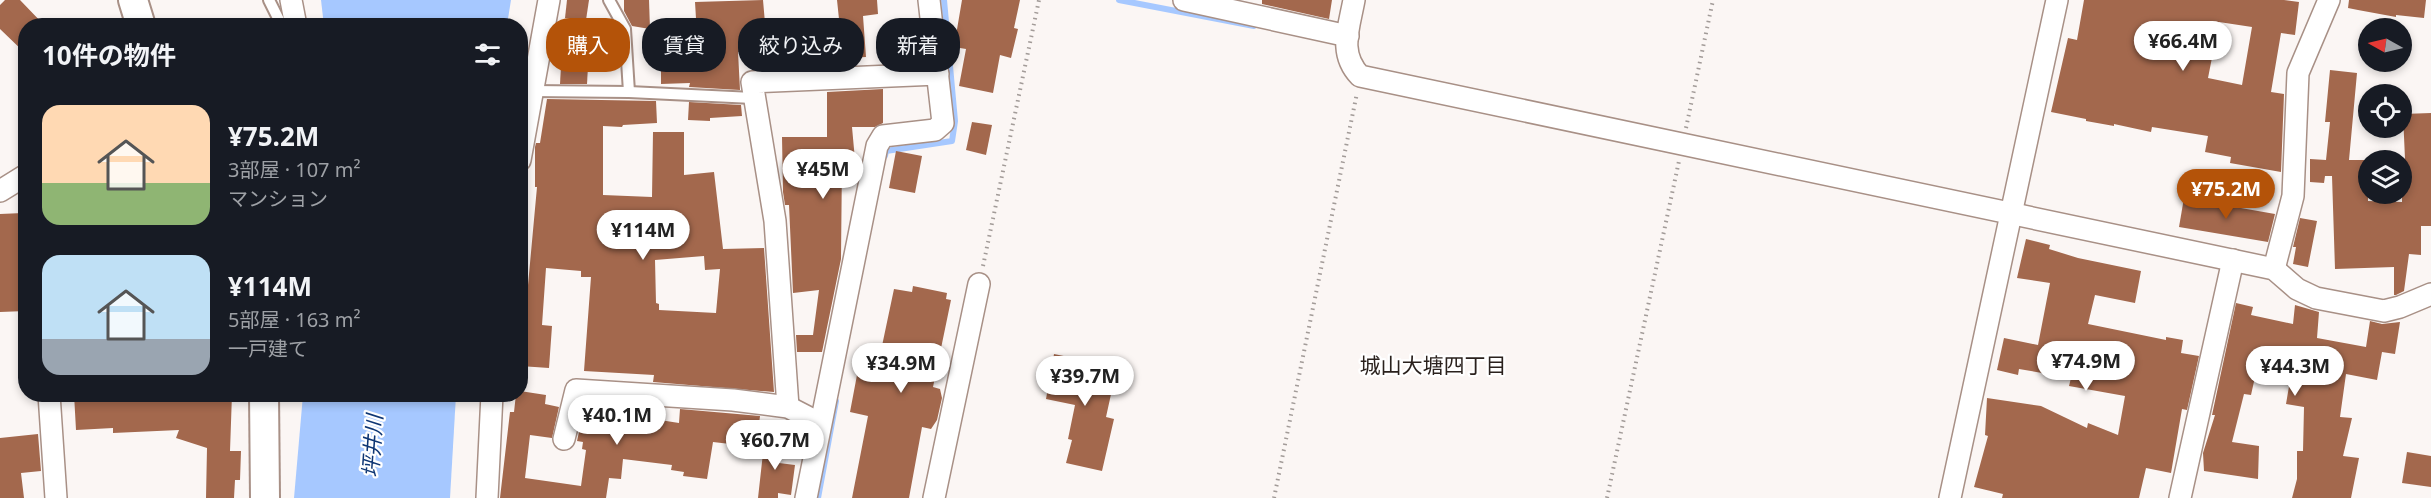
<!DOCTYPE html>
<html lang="ja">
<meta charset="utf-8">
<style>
:root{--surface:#171b24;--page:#242831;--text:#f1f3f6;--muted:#9ea1a6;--accent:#b45309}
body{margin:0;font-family:"Noto Sans","Noto Sans JP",sans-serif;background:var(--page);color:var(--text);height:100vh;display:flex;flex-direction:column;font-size:22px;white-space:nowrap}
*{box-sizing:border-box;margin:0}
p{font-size:20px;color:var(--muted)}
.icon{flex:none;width:33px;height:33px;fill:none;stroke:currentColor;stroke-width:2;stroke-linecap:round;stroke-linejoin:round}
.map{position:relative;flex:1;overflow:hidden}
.side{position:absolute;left:18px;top:18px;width:510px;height:384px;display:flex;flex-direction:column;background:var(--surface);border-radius:24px;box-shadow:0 3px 9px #0003}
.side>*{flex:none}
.hud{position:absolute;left:546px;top:18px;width:570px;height:54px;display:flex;gap:12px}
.needle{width:39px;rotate:278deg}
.buttons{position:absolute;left:2358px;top:18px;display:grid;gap:12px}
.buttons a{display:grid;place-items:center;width:54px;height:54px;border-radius:50%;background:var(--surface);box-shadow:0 3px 9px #0003;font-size:30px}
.price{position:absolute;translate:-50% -51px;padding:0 14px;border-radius:21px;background:#fff;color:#222;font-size:20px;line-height:39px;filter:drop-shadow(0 2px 3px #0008)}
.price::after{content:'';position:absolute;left:50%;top:36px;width:18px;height:14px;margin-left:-9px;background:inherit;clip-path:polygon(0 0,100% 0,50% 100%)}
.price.on{background:var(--accent);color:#fff}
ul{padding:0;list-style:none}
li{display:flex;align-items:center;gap:18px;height:150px;padding:0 24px}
li span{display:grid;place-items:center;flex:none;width:168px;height:120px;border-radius:18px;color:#555}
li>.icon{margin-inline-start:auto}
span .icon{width:72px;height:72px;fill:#fffc;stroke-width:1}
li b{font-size:26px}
h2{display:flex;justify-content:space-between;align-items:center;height:72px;padding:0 24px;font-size:26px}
.pill{padding:0 21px;border-radius:24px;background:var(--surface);box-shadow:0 3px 9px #0003;font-size:21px;line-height:54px}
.pill.on{background:var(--accent);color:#fff}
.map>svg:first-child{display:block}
</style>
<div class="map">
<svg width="2431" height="498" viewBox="0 0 2431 498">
<rect width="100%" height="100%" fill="#fbf6f4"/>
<!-- water -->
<g fill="#a6c8ff">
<path d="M321,0h190l-4,25 -183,1z"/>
<path d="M303,395h153l-6,103h-156z"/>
</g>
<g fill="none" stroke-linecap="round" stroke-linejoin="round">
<!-- stream -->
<g stroke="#a6c8ff" stroke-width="6">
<path d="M1119,0l135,26"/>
<path d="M885,156l1,-5 66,-10 3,-20 -11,-121"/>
<path d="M818,498l18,-97"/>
</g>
</g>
<!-- building -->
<g fill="#a3684d" fill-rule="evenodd">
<path d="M5,0h15l25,26h-19v28l-26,-25v-24z"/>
<path d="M567,0h22l-3,20 -21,-2z"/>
<path d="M624,0h25l1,29 -18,-3 -8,-15z"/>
<path d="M763,0l2,23h4l2,26 -33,3 2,38 -51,-3 1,-4 -29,1v-32l14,1 2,-17 20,-1 -2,-33z"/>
<path d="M837,0h40l1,14 -15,2 3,41 -21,1 -3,-39h-3z"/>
<path d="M962,0h58l-6,28 4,1 -7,29 -11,-3 -7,38 -34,-7 7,-37 -12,-2z"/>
<path d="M1262,0h70l-3,19 -67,-15z"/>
<path d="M2084,0h200l15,2 -4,33 -14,-2 -10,59 13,2 -3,78 -51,-9 1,-6 -26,-5 3,-16 -56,-9 -1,5 -37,-8v2l-28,-5v-2l-35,-7 17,-74 9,2zM2219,22l33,5 -10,58 -34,-7z"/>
<path d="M2349,0h77l-2,18 -28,-3v2l-38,-7 -10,-2z"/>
<path d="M562,48l27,1 -2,35h-27z"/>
<path d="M2330,70l27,3 -8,87h19v41l34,1v-43h3l-2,-45 28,-1v113h-10v29l-12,-1 -5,37 -8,4h-2v-28l-59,2 -3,-93h-7l-1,7 -14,-1v-23l16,1 4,-38h-5z"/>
<path d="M883,89v34l-8,4h-23l3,33 -13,1 -1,98 -19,93h-25l-1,-17h17l6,-45 -26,3 -4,-88h-4l-2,-13 -1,-55h45v-45z"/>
<path d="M547,99l109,2 1,22 -34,2 -1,2 -19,-1v69l49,2 1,-65h31v43l30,-3 9,77 41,-1 10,144 -121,-10 1,-7 -70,-4 7,-94h-10v-6l-35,-3 -4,57 10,1 -3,42 -29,-2 1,-82 7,1 9,-98h-2v-40l1,-4h4zM704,256l1,14 15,-1 -4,44 -57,-3v-6l-3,-1 -1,-43z"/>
<path d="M689,102l52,3 1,11 -32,2v3l-22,-1z"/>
<path d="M972,122l20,3 -6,30 -20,-5z"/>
<path d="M896,151l26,5 -7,37 -26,-5z"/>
<path d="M2184,198l91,16 -7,28 -89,-15z"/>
<path d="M23,213l3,98 -26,1v-98z"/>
<path d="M2300,218l17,3 -9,46 -15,-3 3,-17h-3z"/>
<path d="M2026,239l24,6 -1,4 29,9 63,13 -6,32 -40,-8 -7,29 78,16v-3l17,3 -2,13 18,3 -12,54 -5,-1 -11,64 -25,-5 -7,30h-137l1,-4 -29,-7 14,-51 -3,-1 2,-37 54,8 46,22 1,-5 30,12 7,-39 -56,-10 2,-8 -52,-9 -1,6 -21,-5 7,-32 34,7 12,-62 -33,-5z"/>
<path d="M913,286l34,7 -1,6 5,1 -18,87 7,2 2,9 -5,22 -6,9 -9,-2 -13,71h-57l16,-82 -18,-4 7,-37 18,4 19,-90 18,3z"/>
<path d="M2236,303l17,4 -2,8 42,9 2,-19 24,7 -2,26 49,9 4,-26 12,3 18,-2 -5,32 -13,-2 -5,28 -31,-6 -6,43 12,1 -9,38 16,2 -8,40h-59l5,-19v-28h6l1,-44 -18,-3 8,-47 -33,-7 -10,45 -7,-1 -12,48 27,4 -1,33 -54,-8 -1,-18 12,-38h-3z"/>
<path d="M1054,354l63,13 -11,50 8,2 -12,52 -36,-8 6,-23 -4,-1 7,-34 -29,-6z"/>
<path d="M520,391l26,4 -1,9 14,3 -7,31 -22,-3 -5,43 56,8 5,-36 -4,-1 1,-7 -6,-1 7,-32 21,3 -3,15 35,4 1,-8 8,1 1,-6 32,5 1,-14 80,7 -4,31 -43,-5 -6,37 -24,-3 1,-4 -13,-2 1,-5 -49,-6 -2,20 -12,-1 -3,20h-106l10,-86h4l2,-18h4z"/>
<path d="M74,394h158l-2,57h11l-1,29h-5l-1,18h-28l1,-50 -31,-10 3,-8 -66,3v-5l-37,2z"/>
<path d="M38,434l3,37 -20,2 3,25h-24v-60z"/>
<path d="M765,435l17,2 -3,26 16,2 -4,30 -13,-2v5h-20z"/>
<path d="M2407,452l24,4v31l-29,-4z"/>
</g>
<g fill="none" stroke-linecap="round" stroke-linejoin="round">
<defs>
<g id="lane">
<path d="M269,0l13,26"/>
<path d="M609,0l16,29 4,63"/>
<path d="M532,91l97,1 124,6"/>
</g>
<g id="street">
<path d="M291,0l5,26"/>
<path d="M1184,0l164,36"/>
<path d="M1354,0c-5,28 -16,53 6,76l914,193 23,20 19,9 68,13 16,-4 31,-13"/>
<path d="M520,160l29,-160"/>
<path d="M0,191l26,-16"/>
<path d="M2274,269l19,-73 5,-123 31,-73"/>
<path d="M49,394l7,104"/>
<path d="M788,407l-13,-186 -23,-139 186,-8"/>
<path d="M564,439l12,-49 157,10 55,7 31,16"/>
<path d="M487,498l5,-104"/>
<path d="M806,498l71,-352 6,-10 52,-6 8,-7 -14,-123"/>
<path d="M934,498l45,-214"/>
<path d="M1950,498l107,-498"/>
<path d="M2180,498l53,-238"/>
</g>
<g id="secondary">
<path d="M133,0l8,26"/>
<path d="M264,394l1,104"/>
</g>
</defs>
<!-- lane casing -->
<use href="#lane" stroke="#a89086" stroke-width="14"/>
<!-- street casing -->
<use href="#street" stroke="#a89086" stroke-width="24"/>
<!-- secondary casing -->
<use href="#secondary" stroke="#a89086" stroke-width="32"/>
<!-- path -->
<g stroke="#a29b98" stroke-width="4" stroke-dasharray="1.5 4.5" stroke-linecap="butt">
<path d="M1686,128l27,-128"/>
<path d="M983,266l56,-266"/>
<path d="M1274,498l83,-405"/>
<path d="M1607,498l72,-337"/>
</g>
<!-- lane -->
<use href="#lane" stroke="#fff" stroke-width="10"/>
<!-- street -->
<use href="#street" stroke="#fff" stroke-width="21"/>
<!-- secondary -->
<use href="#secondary" stroke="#fff" stroke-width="28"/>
</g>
<g text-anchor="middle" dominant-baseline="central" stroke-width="4.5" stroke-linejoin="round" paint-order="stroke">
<!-- neighbourhood labels -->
<g font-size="21" fill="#2a211d" stroke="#fff">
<text x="1433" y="365">城山大塘四丁目</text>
</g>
<!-- water labels -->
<g font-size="21" font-style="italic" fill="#0e3674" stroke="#fff">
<text transform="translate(372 446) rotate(-86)">坪井川</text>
</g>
</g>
</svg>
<div class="buttons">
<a><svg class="needle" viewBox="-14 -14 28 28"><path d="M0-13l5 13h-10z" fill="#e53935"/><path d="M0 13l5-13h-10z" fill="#9ea1a6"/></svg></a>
<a><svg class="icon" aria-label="locate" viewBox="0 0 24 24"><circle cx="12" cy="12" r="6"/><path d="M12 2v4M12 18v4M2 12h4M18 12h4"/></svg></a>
<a><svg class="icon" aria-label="layers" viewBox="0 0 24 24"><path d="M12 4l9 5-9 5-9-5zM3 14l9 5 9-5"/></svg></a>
</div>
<b class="price" style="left:2183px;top:72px">¥66.4M</b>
<b class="price" style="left:823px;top:200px">¥45M</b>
<b class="price on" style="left:2226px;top:220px">¥75.2M</b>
<b class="price" style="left:643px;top:261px">¥114M</b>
<b class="price" style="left:2086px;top:392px">¥74.9M</b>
<b class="price" style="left:901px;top:394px">¥34.9M</b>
<b class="price" style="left:2295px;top:397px">¥44.3M</b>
<b class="price" style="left:1085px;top:407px">¥39.7M</b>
<b class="price" style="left:617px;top:446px">¥40.1M</b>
<b class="price" style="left:775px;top:471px">¥60.7M</b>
<div class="hud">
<a class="pill on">購入</a>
<a class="pill">賃貸</a>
<a class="pill">絞り込み</a>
<a class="pill">新着</a>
</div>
<section class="side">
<h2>10件の物件<svg class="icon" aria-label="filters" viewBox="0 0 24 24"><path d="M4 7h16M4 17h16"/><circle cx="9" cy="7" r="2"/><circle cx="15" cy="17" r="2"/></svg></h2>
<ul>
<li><span style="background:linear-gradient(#ffd9b3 65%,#8fb573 0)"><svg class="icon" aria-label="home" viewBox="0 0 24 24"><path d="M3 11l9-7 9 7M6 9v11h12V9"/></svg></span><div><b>¥75.2M</b><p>3部屋 · 107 m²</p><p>マンション</p></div></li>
<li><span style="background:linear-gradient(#bfe0f5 70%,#9aa5b1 0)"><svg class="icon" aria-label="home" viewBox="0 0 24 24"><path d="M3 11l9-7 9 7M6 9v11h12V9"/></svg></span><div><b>¥114M</b><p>5部屋 · 163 m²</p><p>一戸建て</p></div></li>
</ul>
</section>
</div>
